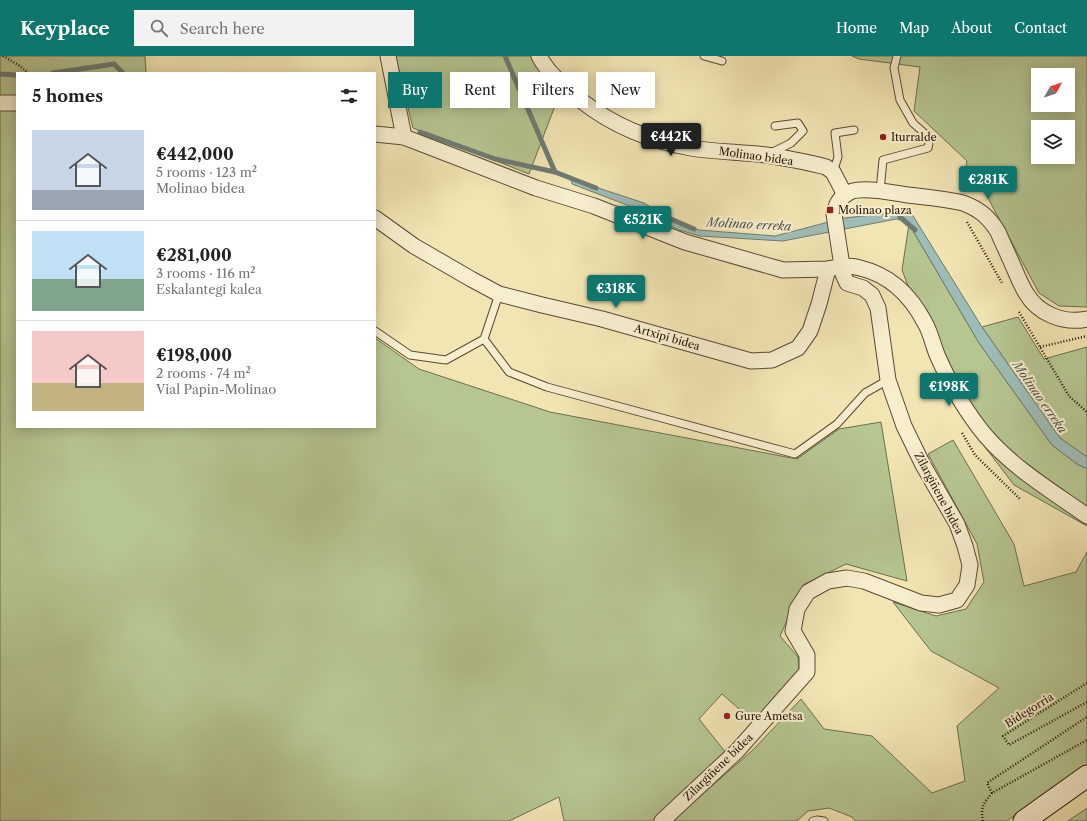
<!DOCTYPE html>
<meta charset="utf-8">
<style>
:root{--surface:#fff;--page:#f2f2f2;--text:#222;--muted:#767676;--line:#e0e0e0;--accent:#0f766e}
body{margin:0;font-family:"Libre Caslon Text",serif;background:var(--page);color:var(--text);height:100vh;display:flex;flex-direction:column;font-size:15px;white-space:nowrap}
*{box-sizing:border-box;margin:0}
p{font-size:13px;color:var(--muted)}
.icon{flex:none;width:22px;height:22px;fill:none;stroke:currentColor;stroke-width:2;stroke-linecap:round;stroke-linejoin:round}
.map{position:relative;flex:1;overflow:hidden}
.sheet{position:absolute;left:16px;top:16px;width:360px;height:356px;display:flex;flex-direction:column;background:var(--surface);border-radius:0px;box-shadow:0 2px 10px #0003}
.sheet>*{flex:none}
.top-card{position:absolute;left:388px;top:16px;width:380px;height:36px;display:flex;gap:8px}
.needle{width:26px;rotate:50deg}
.controls{position:absolute;left:1031px;top:12px;display:grid;gap:8px}
.controls a{display:grid;place-items:center;width:44px;height:44px;border-radius:0px;background:var(--surface);box-shadow:0 2px 10px #0003;font-size:20px}
.price{position:absolute;translate:-50% -34px;padding:0 9px;border-radius:4px;background:var(--accent);color:#fff;font-size:13px;line-height:26px;filter:drop-shadow(0 1px 2px #0008)}
.price::after{content:'';position:absolute;left:50%;top:24px;width:12px;height:9px;margin-left:-6px;background:inherit;clip-path:polygon(0 0,100% 0,50% 100%)}
.price.on{background:#222;color:#fff}
ul{padding:0;list-style:none}
li{display:flex;align-items:center;gap:12px;height:100px;padding:0 16px}
li+li{border-top:1px solid var(--line)}
li span{display:grid;place-items:center;flex:none;width:112px;height:80px;border-radius:0px;color:#555}
li>.icon{margin-inline-start:auto}
span .icon{width:48px;height:48px;fill:#fffc;stroke-width:1}
li b{font-size:17px}
h2{display:flex;justify-content:space-between;align-items:center;height:48px;padding:0 16px;font-size:17px}
.chip{padding:0 14px;border-radius:0px;background:var(--surface);box-shadow:0 2px 10px #0003;font-size:14px;line-height:36px}
.chip.on{background:var(--accent);color:#fff}
header{display:flex;align-items:center;gap:24px;box-sizing:border-box;height:56px;padding:0 20px;background:var(--accent);color:#fff}
header strong{font-size:19px}
nav{display:flex;gap:22px;margin-inline-start:auto;font-size:14px}
.search{width:280px;height:36px;background:var(--page);display:flex;align-items:center;gap:10px;box-sizing:border-box;padding:0 14px;border-radius:0px;color:var(--muted);font-size:15px}
.map>svg:first-child{display:block}
</style>
<header>
<strong>Keyplace</strong>
<div class="search"><svg class="icon" aria-label="search" viewBox="0 0 24 24"><circle cx="10" cy="10" r="6"/><path d="M15 15l6 6"/></svg>Search here</div>
<nav><a>Home</a><a>Map</a><a>About</a><a>Contact</a></nav>
</header>
<div class="map">
<svg width="1087" height="765" viewBox="0 0 1087 765">
<rect width="100%" height="100%" fill="#f2e5b4"/>
<filter id="stains"><feTurbulence type="fractalNoise" baseFrequency=".005" numOctaves="4"/><feColorMatrix values="0 0 0 0 .2 0 0 0 0 .09 0 0 0 0 .02 0 0 0 .5 -.17"/></filter>
<radialGradient id="worn" r=".72"><stop offset=".6" stop-color="#630" stop-opacity="0"/><stop offset="1" stop-color="#630" stop-opacity=".3"/></radialGradient>
<!-- green -->
<g fill="#b6c691" stroke="#6f6e4e" fill-rule="evenodd">
<path d="M0,0h145l1,17h-129v354h358v-89l44,31 131,43 247,47 42,-30 42,-7 26,159 -61,-17 -43,21 -23,51 18,21 1,14 -45,51 -32,-28 -23,25 28,35 -48,44 -28,23h-87l-5,-24 -50,24h-509z"/>
<path d="M390,0h141l2,6 28,28 -32,84 -116,-46 -16,-65z"/>
<path d="M852,0h235v251l-28,-1 -20,-13 -57,-106 -19,-5 4,-21 -53,-50 6,-44 -61,-8zM1038,19h30v30h-30zM1038,71h30v30h-30z"/>
<path d="M909,168l70,119 73,102 25,19 10,5v57l-73,-41 -42,-55 -35,-67 -35,-93z"/>
<path d="M1018,261l26,42 43,-12v110l-27,-19 -78,-111z"/>
<path d="M953,384l61,104 10,42 52,-14 11,-20v213l-24,15 -56,41h-152l-3,-4 -23,-9 -21,3 -11,10h-125l82,-72 47,-50 23,30 48,7 60,57 33,-12 -8,-55 42,-38 -68,-37 -38,-49 43,14 30,-7 18,-27 -7,-38 -49,-90z"/>
<path d="M1087,752v13h-19z"/>
</g>
<!-- water -->
<path fill="#9fbdb7" stroke="#6f7b72" d="M571,123l73,24 29,18 26,9 76,6 69,-18 66,-7 72,116 78,111 27,19v12l-10,-5 -25,-19 -73,-102 -70,-119 -3,-3 -10,-2 -113,22 -83,-5 -21,-6 -39,-20 -68,-26z"/>
<g fill="none" stroke-linecap="round" stroke-linejoin="round">
<!-- stream -->
<g stroke="#6f7b72" stroke-width="5">
<path d="M505,0l50,116"/>
<path d="M53,17l61,-9 9,9"/>
<path d="M0,18l17,1"/>
<path d="M420,76l75,27 60,13 41,16"/>
<path d="M657,157l37,16"/>
<path d="M900,161l15,13"/>
</g>
<defs>
<g id="lane">
<path d="M704,0l18,5"/>
<path d="M771,97l20,-10 12,-12 -5,-8 -23,3"/>
<path d="M833,116l5,-15 -3,-24 19,-3"/>
<path d="M880,135l3,-31 45,-12 2,-10 -17,-15 -13,-23 -6,-32 3,-12"/>
<path d="M375,275l35,24 36,5 38,-21 15,-45"/>
<path d="M484,283l25,33 38,15 248,67 42,-30 28,-31 23,-13"/>
<path d="M813,765l4,-1 7,1"/>
</g>
<g id="street">
<path d="M388,0l16,81"/>
<path d="M539,0c10,19 27,32 44,46 31,24 68,39 108,46 25,4 50,4 75,7 19,3 42,7 60,12l7,5 12,23"/>
<path d="M0,47h17"/>
<path d="M375,78l29,3 132,51 58,18 91,36 98,28 45,-1 14,-3 -8,-52c2,-10 6,-18 16,-22 13,-6 43,1 58,3 19,2 37,4 55,8 16,6 26,14 35,29 5,12 11,24 16,36 4,9 7,17 12,25 12,21 38,31 61,26"/>
<path d="M375,162l39,28 57,33 28,15 43,11 60,14 149,42 21,-1 26,-12 12,-17 9,-27 9,-35"/>
<path d="M662,765l75,-70 70,-79v-17l-14,-24 4,-22 11,-17 20,-11 19,-3 17,3 57,22 18,2 18,-5 10,-15 3,-20 -5,-19 -8,-22 -34,-59 -19,-39 -16,-46 -10,-72 -6,-13 -9,-7 -16,-5 -4,-9 -1,-8c6,0 12,0 18,2 30,7 51,28 65,55 6,10 8,23 13,34 12,27 28,55 47,78 28,33 67,56 102,81"/>
</g>
<path id="secondary" d="M1024,765l63,-45"/>
</defs>
<!-- lane casing -->
<use href="#lane" stroke="#5a4a34" stroke-width="9"/>
<!-- street casing -->
<use href="#street" stroke="#5a4a34" stroke-width="17"/>
<!-- secondary casing -->
<use href="#secondary" stroke="#28170a" stroke-width="23"/>
<!-- path -->
<g stroke="#28170a" stroke-width="2.5" stroke-dasharray="1 2" stroke-linecap="butt">
<path d="M3,0l17,10 8,7"/>
<path d="M967,166l35,61"/>
<path d="M1019,256l50,84 18,16"/>
<path d="M1040,291l47,-11"/>
<path d="M962,377l13,22 45,44"/>
<path d="M1087,627l-84,53 6,9 78,-43"/>
<path d="M992,737l-5,-10 100,-66"/>
<path d="M983,765c-3,-14 1,-18 9,-28l95,-53"/>
</g>
<!-- lane -->
<use href="#lane" stroke="#f7eece" stroke-width="7"/>
<!-- street -->
<use href="#street" stroke="#f7eece" stroke-width="15"/>
<!-- secondary -->
<use href="#secondary" stroke="#f7eece" stroke-width="21"/>
</g>
<!-- markers -->
<g fill="#8f2418" stroke="#f7eece" stroke-width="1.5">
<circle cx="883" cy="81" r="4"/>
<rect x="826" y="150" width="8" height="8" rx="2"/>
<circle cx="727" cy="660" r="4"/>
</g>
<g text-anchor="middle" dominant-baseline="central" stroke-width="4" stroke-linejoin="round" paint-order="stroke">
<!-- poi labels -->
<g font-size="11" fill="#28170a" stroke="#f7eece" text-anchor="start">
<text x="891" y="81">Iturralde</text>
<text x="838" y="154">Molinao plaza</text>
<text x="735" y="660">Gure Ametsa</text>
</g>
<!-- street labels -->
<g font-size="11" fill="#28170a" stroke="#f7eece">
<text transform="translate(756 100) rotate(8)">Molinao bidea</text>
<text transform="translate(667 281) rotate(16)">Artxipi bidea</text>
<text transform="translate(939 437) rotate(62)">Zilargiñene bidea</text>
<text transform="translate(1029 654) rotate(-32)">Bidegorria</text>
<text transform="translate(718 711) rotate(-44)">Zilargiñene bidea</text>
</g>
<!-- water labels -->
<g font-size="12" font-style="italic" fill="#525147" stroke="#f7eece">
<text transform="translate(749 168) rotate(3)">Molinao erreka</text>
<text transform="translate(1040 341) rotate(55)">Molinao erreka</text>
</g>
</g>
<rect width="100%" height="100%" filter="url(#stains)"/>
<rect width="100%" height="100%" fill="url(#worn)"/>
</svg>
<div class="controls">
<a><svg class="needle" viewBox="-14 -14 28 28"><path d="M0-13l5 13h-10z" fill="#e53935"/><path d="M0 13l5-13h-10z" fill="#767676"/></svg></a>
<a><svg class="icon" aria-label="layers" viewBox="0 0 24 24"><path d="M12 4l9 5-9 5-9-5zM3 14l9 5 9-5"/></svg></a>
</div>
<b class="price on" style="left:671px;top:101px">€442K</b>
<b class="price" style="left:988px;top:144px">€281K</b>
<b class="price" style="left:643px;top:184px">€521K</b>
<b class="price" style="left:616px;top:253px">€318K</b>
<b class="price" style="left:949px;top:351px">€198K</b>
<div class="top-card">
<a class="chip on">Buy</a>
<a class="chip">Rent</a>
<a class="chip">Filters</a>
<a class="chip">New</a>
</div>
<section class="sheet">
<h2>5 homes<svg class="icon" aria-label="filters" viewBox="0 0 24 24"><path d="M4 7h16M4 17h16"/><circle cx="9" cy="7" r="2"/><circle cx="15" cy="17" r="2"/></svg></h2>
<ul>
<li><span style="background:linear-gradient(#c9d6e8 75%,#9aa5b1 0)"><svg class="icon" aria-label="home" viewBox="0 0 24 24"><path d="M3 11l9-7 9 7M6 9v11h12V9"/></svg></span><div><b>€442,000</b><p>5 rooms · 123 m²</p><p>Molinao bidea</p></div></li>
<li><span style="background:linear-gradient(#bfe0f5 60%,#7fa58c 0)"><svg class="icon" aria-label="home" viewBox="0 0 24 24"><path d="M3 11l9-7 9 7M6 9v11h12V9"/></svg></span><div><b>€281,000</b><p>3 rooms · 116 m²</p><p>Eskalantegi kalea</p></div></li>
<li><span style="background:linear-gradient(#f6c9c9 65%,#c2b280 0)"><svg class="icon" aria-label="home" viewBox="0 0 24 24"><path d="M3 11l9-7 9 7M6 9v11h12V9"/></svg></span><div><b>€198,000</b><p>2 rooms · 74 m²</p><p>Vial Papin-Molinao</p></div></li>
</ul>
</section>
</div>
